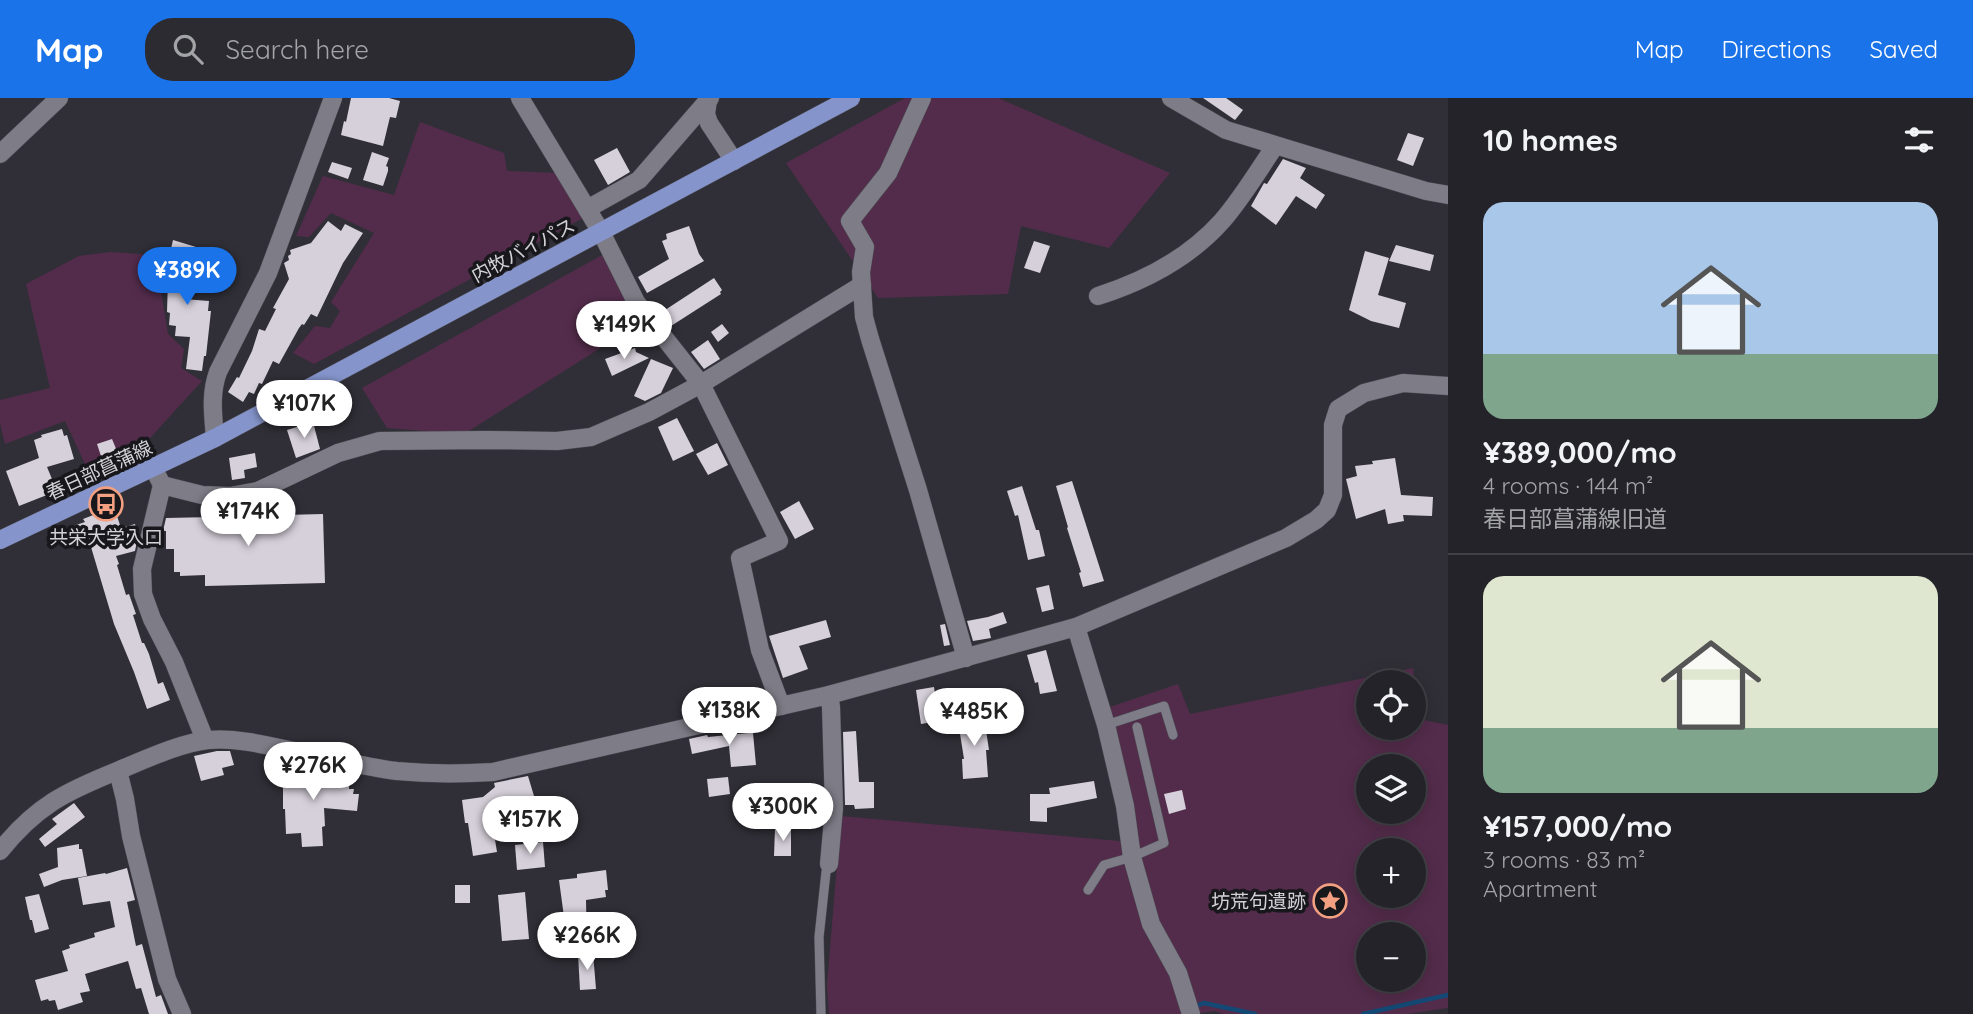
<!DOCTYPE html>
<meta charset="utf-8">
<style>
:root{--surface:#242329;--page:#2c2b31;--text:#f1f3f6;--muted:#a3a4a8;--line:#414046;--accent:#1a73e8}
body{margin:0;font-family:Quicksand,"Noto Sans JP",sans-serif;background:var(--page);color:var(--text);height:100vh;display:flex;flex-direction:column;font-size:26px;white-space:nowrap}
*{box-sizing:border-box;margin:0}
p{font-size:23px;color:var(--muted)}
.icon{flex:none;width:38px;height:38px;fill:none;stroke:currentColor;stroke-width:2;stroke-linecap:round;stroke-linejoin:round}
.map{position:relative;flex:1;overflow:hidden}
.drawer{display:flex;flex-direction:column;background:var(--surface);width:525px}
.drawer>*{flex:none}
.tools{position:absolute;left:1356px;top:572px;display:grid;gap:14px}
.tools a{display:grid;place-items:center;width:70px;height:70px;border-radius:50%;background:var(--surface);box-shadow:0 4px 18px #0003,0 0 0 2px var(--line);font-size:35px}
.price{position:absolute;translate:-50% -60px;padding:0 16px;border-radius:24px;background:#fff;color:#222;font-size:23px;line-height:46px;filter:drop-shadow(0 2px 4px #0008)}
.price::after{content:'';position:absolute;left:50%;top:42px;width:21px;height:16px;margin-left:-10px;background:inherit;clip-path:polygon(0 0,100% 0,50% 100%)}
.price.current{background:var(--accent);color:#fff}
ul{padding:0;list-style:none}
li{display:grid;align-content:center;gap:14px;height:371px;padding:0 35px}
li+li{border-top:2px solid var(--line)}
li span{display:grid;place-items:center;height:217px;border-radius:21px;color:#555}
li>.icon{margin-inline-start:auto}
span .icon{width:126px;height:126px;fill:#fffc;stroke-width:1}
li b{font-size:30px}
h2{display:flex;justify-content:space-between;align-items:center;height:84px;padding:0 35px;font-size:30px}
header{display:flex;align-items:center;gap:42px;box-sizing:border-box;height:98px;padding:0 35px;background:var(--accent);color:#fff}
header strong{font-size:33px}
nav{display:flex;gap:38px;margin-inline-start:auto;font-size:24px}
.search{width:490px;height:63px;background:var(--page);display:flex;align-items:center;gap:18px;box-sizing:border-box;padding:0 24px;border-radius:28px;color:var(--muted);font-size:26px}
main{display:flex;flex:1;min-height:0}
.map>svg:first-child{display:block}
</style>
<header>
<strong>Map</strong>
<div class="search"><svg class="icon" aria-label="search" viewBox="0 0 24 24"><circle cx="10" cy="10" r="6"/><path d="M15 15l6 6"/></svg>Search here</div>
<nav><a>Map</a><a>Directions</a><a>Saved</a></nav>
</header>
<main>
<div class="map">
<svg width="1448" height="916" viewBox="0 0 1448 916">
<rect width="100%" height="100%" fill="#302f37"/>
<!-- green -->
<g fill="#532c4b" fill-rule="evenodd">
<path d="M905,0h93l172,75 -61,75 -88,-22 -13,68 -130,4 -92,-135z"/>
<path d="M420,24l84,31 3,18 51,2 25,45 -269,146 -21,-11 22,-27 15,2 10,-17 -9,-9 43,-69 -43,-20 -22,24 -13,-1 27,-60 71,19z"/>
<path d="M110,154l45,3 13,79 16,15 -3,19 21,13 -64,70 -46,28 -27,-58 -60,23 -5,-21v-23l50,-12 -24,-104 53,-28z"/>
<path d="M604,156l36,69 -176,111 -77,-6 -25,-40z"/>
<path d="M1413,570l6,51 29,6v283l-41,6h-184l-8,-3 -20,3h-366l-2,-29 14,-169 289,26 -29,-132 77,-26 12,30zM1368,584h46v46h-46zM1368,668h46v46h-46zM1368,752h46v46h-46zM1368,836h46v46h-46z"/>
</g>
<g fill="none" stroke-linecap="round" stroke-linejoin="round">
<!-- stream -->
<g stroke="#134974" stroke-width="4.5">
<path d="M1193,909l11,-4 51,11"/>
<path d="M1363,916l85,-19"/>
</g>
</g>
<!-- building -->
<g fill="#d6d0da">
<path d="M351,0h38l11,3 -4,17 -6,-1 -7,29 -42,-11 3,-14 2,1z"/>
<path d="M1203,0h23l17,12 -8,10z"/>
<path d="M1408,35l16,5 -11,28 -16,-6z"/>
<path d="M617,50l13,24 -22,13 -14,-25z"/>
<path d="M372,54l17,6 -3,8 2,1v4l-5,15 -20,-6z"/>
<path d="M1283,61l23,9 -6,10 25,17 -9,14 -20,-13 -20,29 -25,-19 13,-23 3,1z"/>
<path d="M332,64l20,6 -4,11 -20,-7z"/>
<path d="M328,123l13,10 4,-7 18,9 -20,30 -26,54 -6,-3 -7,11 -2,-1 -3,4 -20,36 -6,-3 -11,23 -3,-1 -5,11 -5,-2 -6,10 -15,-10 9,-15 2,1 13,-27 7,-22 6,2 11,-22 -3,-1 16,-29 -5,-16 5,-3 -1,-4 3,-2 -1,-4 21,-7z"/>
<path d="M689,128l10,28 5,7 -57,32 -9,-16 31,-18 -7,-18 5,-2 -1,-5z"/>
<path d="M173,142l23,7 -4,15 -5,-1 -6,28 4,1 -1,9 25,2 -1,10h3l-5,45h-2l-2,15 -16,-2 4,-32 -15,-1 1,-10 -7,-1 1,-12 -3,-1 1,-32 -4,-1z"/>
<path d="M1034,143l16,5 -10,27 -16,-5z"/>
<path d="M1396,147l38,10 -4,16 -41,-10z"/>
<path d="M1365,153l24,7 -11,37 28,8 -7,25 -28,-7 -22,-11z"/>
<path d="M714,180l8,12 -2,2 1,2 -50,32 -9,-14z"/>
<path d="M722,226l7,9 -11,9 -7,-10z"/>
<path d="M708,242l12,19 -16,10 -13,-17z"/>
<path d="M635,250l1,4 13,6 -37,18 -7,-17z"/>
<path d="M651,261l22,9 -12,25 -16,8 -11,-5z"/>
<path d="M677,320l17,33 -21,10 -15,-34z"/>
<path d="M313,324l7,27 -24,9 -9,-28z"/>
<path d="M62,331l2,7 3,-1 7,24 -27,8 10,24 -38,15 -13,-35 33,-13 -5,-18 8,-3 -1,-2z"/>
<path d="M112,341l5,12 -16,5 -4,-12z"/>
<path d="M717,345l11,22 -20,10 -12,-21z"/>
<path d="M255,355l2,14 -13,3 1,8 -13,2 -3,-22z"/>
<path d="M1395,360l6,37 32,2 -1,19 -29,-1 1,6 -16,3 -3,-15 -29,10 -10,-40 11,-3 -2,-10 18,-2 -1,-3z"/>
<path d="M1072,383l32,100 -21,6 -4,-14 2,-1 -14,-44 1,-1 -12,-41z"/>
<path d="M1022,388l14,44h3l6,26 -17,4 -10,-45 -3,1 -8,-25z"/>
<path d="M799,403l15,28 -19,10 -15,-27z"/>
<path d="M248,406v11l-3,1 78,-2 2,69 -120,3v-11l-25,1v-4h-6v-23h-8v-18h-3l3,-13 47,-1 -1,-10h18z"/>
<path d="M114,409l7,21 14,-4 3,12 -3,15 -19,5 3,8 -2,1 9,30 3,-1 7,20 -3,1 9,28h2l5,11 9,30 5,-2 7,18 -23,9 -13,-37 -20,-48 -26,-87 -2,-3 -9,3 -4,-11 12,-4 -2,-3z"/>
<path d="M1049,487l5,24 -12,3 -6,-24z"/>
<path d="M1003,514l4,11 -18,6 2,9 -18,3 -6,-20 21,-4z"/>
<path d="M826,522l5,17 -32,9 9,23 -25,9 -14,-42z"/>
<path d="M945,526l5,21 -6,1 -4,-21z"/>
<path d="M1046,552l11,41 -17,3 -2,-12 -3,1 -8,-28z"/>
<path d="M934,589l5,34 -18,3 -5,-34z"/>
<path d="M984,619l5,33h-3l2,27 -25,2 -1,-20h2l-6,-38z"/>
<path d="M856,633l3,51h15v26l-19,1 -1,-4h-9l-2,-73z"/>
<path d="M748,635h5l3,32 -25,2 -2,-21 -37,8 -3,-15 18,-4 1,2z"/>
<path d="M217,653h13l4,14 -12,3 2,7 -23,6 -7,-25z"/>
<path d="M284,667l43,6 -1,7 23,3v8h5l-1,5h6l-2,17 -33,-3 1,18 -3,1 1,19 -21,1 -1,-14 -15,1 -1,-25h-2v-28l-2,-1z"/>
<path d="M528,678l6,20 -39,8 1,10 -5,1 6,37 -24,4 -5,-33h-3l-3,-23 21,-3 12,-10 -1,-4z"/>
<path d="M728,679l2,17 -21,3 -2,-18z"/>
<path d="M1094,683l3,17 -50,10v14l-17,-1v-27h20l-1,-6z"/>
<path d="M1182,692l4,19 -17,5 -5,-20z"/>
<path d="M74,705l11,14 -40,30 -6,-8 18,-15 -5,-5z"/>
<path d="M775,731l16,1v26h-17z"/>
<path d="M543,744l2,25 -28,3 -2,-25z"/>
<path d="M79,746v5h3l5,27 -25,4 -18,7 -5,-13 19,-7 -1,-19z"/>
<path d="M127,770l8,32 -8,2 9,44 6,-2 14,53 5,-2 7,19h-19l-8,-26 -5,1 -8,-28 -43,13 5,17 -10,2 3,9 -25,8 -3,-10 -6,1 -1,-2 -7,2 -6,-21 33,-9 -6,-20 8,-3 -1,-3 26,-8 -1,-4 21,-6 -5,-26 -27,4 -5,-27 27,-5 1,1z"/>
<path d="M606,772l2,20h-3l1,7 -20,3 1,51 -29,1 -1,-35h7l-5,-37 18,-2v-4z"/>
<rect x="455" y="787" width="15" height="18"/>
<path d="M525,794l4,47 -27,2 -4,-46z"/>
<path d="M39,796l10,35 -14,4 -3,-13h-2l-5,-23z"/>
<path d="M593,855l3,36 -16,1 -2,-36z"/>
</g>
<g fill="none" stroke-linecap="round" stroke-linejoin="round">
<defs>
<g id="service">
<path d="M1106,627l58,-19 9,29"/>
<path d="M1088,792l16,-25 28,-8 32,-14 -27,-116"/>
<path d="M821,916l-2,-77 7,-65 3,-8"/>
</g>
<g id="minor">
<path d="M520,0l81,134 35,70 65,82 78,157 -39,17 20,92 21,56"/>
<path d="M922,0l-34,75 -38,48 15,26 -4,25 3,45 6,22 48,151 48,168"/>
<path d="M1171,0l55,32 200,61 22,4"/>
<path d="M708,2l-2,14 3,9 25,38"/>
<path d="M0,56l59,-56"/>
<path d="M587,111l52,-29 71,-82"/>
<path d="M1098,198c47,-15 91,-38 124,-75 20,-23 36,-50 53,-75"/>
<path d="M158,379l4,8 -20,84 1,25 9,25 22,43 31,78"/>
<path d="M162,387l40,10 28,1 28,-5 80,-38 42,-12 106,-1 71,1 34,-4 58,-25 52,-28 161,-99"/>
<path d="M1076,529l30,98 19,81 7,51 19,67 27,49 13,41"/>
<path d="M829,597l2,12 3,101 -5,56"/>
<path d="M118,673l7,28 6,37 36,143 15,35"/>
<path d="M0,753c36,-45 65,-59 117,-80 27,-11 63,-28 91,-31 31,-3 65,7 95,13 31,6 63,14 94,18 32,3 64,3 96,1l336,-77 247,-68 210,-89 30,-18 11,-10 6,-15v-70l5,-16 26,-16 39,-10 45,3"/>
</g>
<path id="tertiary" d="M215,340c-2,-24 -5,-44 3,-66l50,-99 65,-175"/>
<path id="primary" d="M0,442l215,-102 636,-340"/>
</defs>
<!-- service casing -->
<use href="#service" stroke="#4c4b53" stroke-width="10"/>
<!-- minor casing -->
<use href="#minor" stroke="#4c4b53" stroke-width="19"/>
<!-- tertiary casing -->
<use href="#tertiary" stroke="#4c4b53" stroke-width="19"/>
<!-- primary casing -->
<use href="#primary" stroke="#4c4b53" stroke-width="19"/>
<!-- service -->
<use href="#service" stroke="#7e7d87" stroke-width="9"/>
<!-- minor -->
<use href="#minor" stroke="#7e7d87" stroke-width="18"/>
<!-- tertiary -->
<use href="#tertiary" stroke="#7e7d87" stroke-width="18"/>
<!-- primary -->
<use href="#primary" stroke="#8595cb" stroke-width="18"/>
</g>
<!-- icons -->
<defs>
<symbol id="bus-ring" viewBox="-11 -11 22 22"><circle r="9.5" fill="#18171b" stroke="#f2a081" stroke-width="1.5"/><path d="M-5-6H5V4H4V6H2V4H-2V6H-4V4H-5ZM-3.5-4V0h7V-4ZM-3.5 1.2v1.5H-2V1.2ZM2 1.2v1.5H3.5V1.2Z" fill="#f2a081"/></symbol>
<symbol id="sight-ring" viewBox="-11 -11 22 22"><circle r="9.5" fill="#18171b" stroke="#f2a081" stroke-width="1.5"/><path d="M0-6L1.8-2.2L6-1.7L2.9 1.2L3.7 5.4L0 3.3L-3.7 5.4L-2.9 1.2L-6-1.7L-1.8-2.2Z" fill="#f2a081"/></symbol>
</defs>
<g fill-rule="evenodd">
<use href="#bus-ring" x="87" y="387" width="38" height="38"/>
<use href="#sight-ring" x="1311" y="784" width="38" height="38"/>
</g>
<g text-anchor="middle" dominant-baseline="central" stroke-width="7" stroke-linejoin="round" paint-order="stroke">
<!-- street labels -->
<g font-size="19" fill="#d3d2d8" stroke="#18171b">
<text transform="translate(523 152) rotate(-28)">内牧バイパス</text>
<text transform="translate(99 372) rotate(-25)">春日部菖蒲線</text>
</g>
<!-- poi labels -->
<g font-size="19" fill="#d3d2d8" stroke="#18171b">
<text x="106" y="439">共栄大学入口</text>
<text x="1306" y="803" text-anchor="end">坊荒句遺跡</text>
</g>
</g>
</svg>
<div class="tools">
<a><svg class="icon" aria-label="locate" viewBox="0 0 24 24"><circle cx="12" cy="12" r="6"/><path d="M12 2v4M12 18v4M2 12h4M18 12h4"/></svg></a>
<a><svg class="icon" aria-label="layers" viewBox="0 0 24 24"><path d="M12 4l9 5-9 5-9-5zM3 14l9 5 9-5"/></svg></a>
<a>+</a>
<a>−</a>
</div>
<b class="price current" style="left:187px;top:209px">¥389K</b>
<b class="price" style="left:624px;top:263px">¥149K</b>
<b class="price" style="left:304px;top:342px">¥107K</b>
<b class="price" style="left:248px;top:450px">¥174K</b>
<b class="price" style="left:729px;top:649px">¥138K</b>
<b class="price" style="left:974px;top:650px">¥485K</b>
<b class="price" style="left:313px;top:704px">¥276K</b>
<b class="price" style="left:783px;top:745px">¥300K</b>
<b class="price" style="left:530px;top:758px">¥157K</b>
<b class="price" style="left:587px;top:874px">¥266K</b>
</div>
<section class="drawer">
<h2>10 homes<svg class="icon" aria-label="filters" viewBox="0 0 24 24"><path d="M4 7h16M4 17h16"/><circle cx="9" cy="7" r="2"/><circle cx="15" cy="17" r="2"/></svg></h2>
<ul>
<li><span style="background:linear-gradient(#a9c7e8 70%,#7fa58c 0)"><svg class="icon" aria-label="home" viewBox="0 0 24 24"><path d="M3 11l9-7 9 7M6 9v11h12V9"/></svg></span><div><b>¥389,000/mo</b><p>4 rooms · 144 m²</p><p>春日部菖蒲線旧道</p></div></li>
<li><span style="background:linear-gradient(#dfe7d0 70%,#7fa58c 0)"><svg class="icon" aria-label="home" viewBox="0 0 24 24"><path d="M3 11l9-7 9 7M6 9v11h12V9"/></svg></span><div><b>¥157,000/mo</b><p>3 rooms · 83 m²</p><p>Apartment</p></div></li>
</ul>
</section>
</main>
